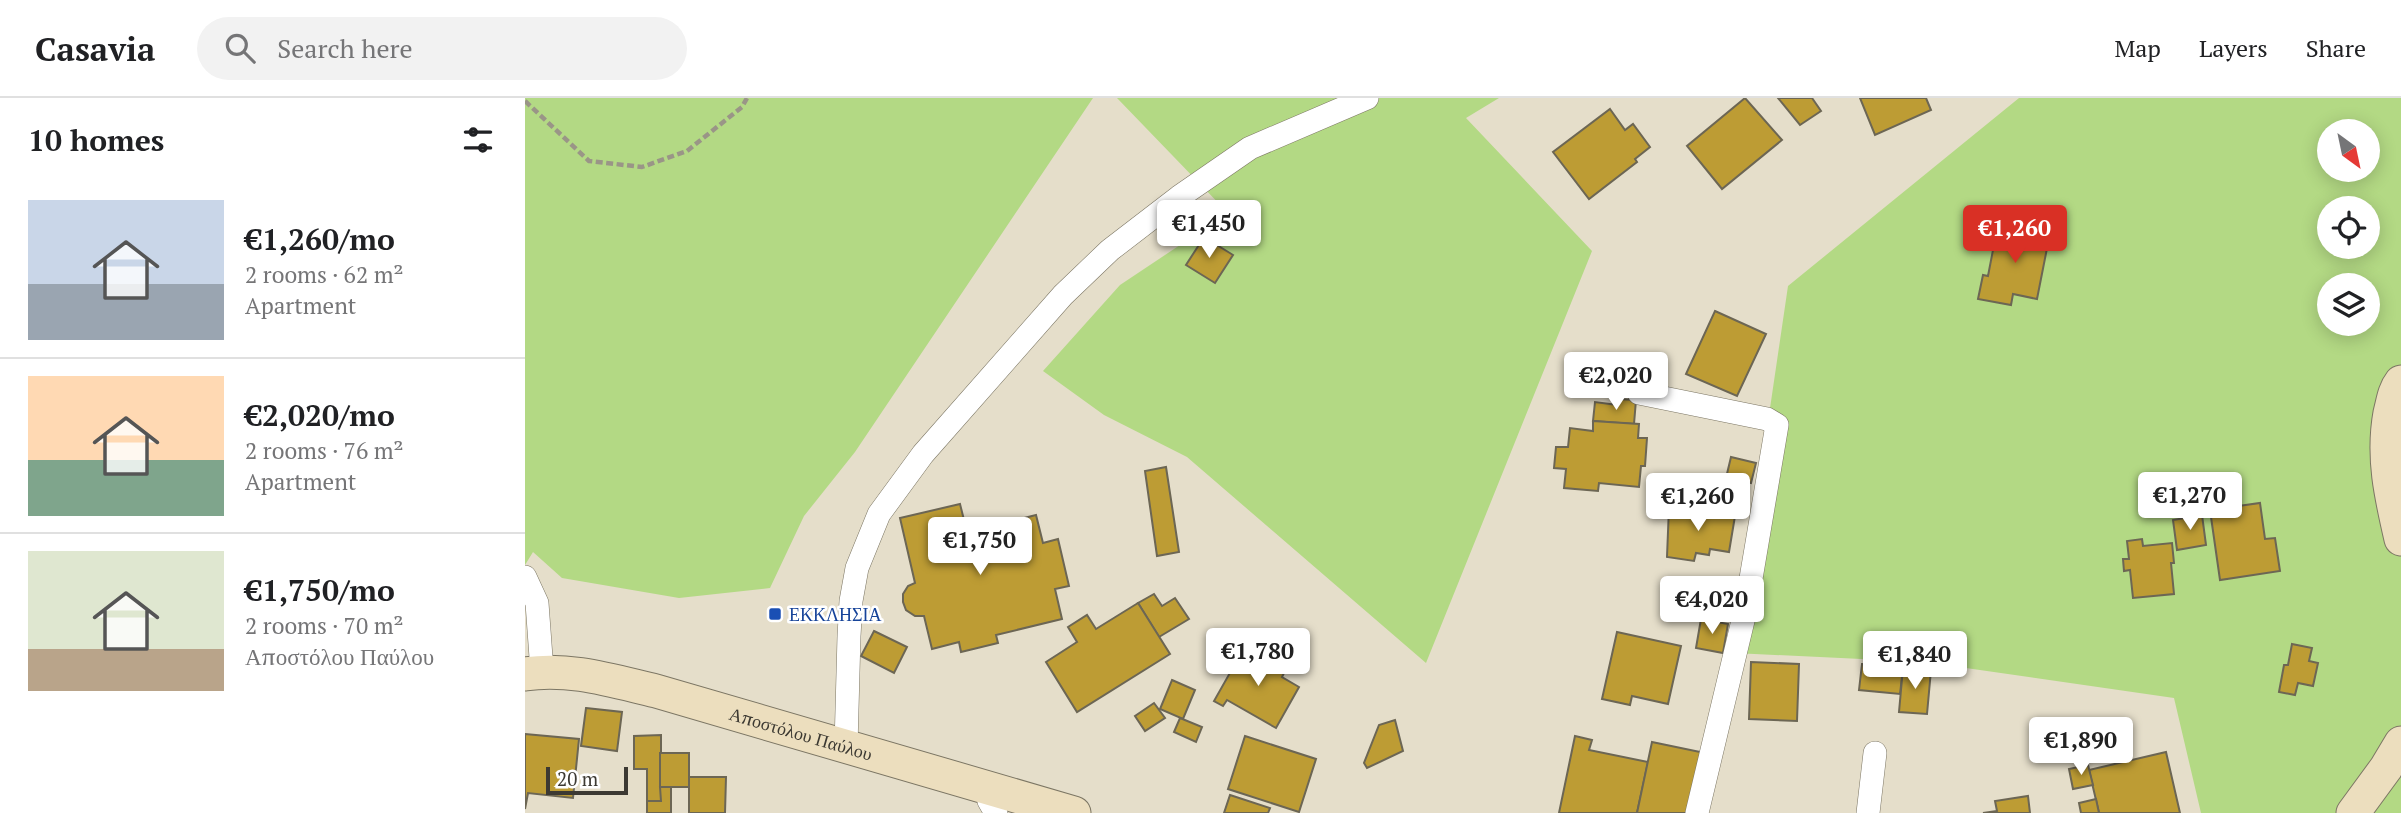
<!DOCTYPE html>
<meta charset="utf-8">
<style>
:root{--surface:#fff;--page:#f2f2f2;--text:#202124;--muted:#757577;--line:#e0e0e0;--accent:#d93025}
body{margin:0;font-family:"PT Serif",serif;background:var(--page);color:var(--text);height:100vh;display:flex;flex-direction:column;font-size:26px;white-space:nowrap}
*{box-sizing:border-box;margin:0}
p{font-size:23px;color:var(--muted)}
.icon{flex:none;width:38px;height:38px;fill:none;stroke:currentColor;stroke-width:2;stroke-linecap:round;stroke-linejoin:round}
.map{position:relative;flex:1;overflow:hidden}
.panel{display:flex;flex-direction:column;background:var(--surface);width:525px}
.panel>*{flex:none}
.needle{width:46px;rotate:147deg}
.tools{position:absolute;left:1792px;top:21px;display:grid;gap:14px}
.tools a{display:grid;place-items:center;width:63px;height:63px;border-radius:50%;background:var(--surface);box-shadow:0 4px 18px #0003;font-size:35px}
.scale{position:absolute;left:21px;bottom:18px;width:82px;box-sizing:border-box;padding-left:7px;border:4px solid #3c3932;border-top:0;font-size:19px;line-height:24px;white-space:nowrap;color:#3c3932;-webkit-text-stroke:5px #fff;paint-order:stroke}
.price{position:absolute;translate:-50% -60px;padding:0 16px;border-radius:7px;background:#fff;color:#222;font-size:23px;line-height:46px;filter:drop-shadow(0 2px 4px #0008)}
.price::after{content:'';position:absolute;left:50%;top:42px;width:21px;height:16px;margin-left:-10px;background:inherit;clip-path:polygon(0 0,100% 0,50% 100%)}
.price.selected{background:var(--accent);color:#fff}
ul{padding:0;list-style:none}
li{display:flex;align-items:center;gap:21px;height:175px;padding:0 28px}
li+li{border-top:2px solid var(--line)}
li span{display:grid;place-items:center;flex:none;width:196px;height:140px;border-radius:0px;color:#555}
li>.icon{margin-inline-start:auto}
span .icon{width:84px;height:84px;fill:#fffc;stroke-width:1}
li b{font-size:30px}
h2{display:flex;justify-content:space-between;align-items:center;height:84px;padding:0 28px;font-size:30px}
header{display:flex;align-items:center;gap:42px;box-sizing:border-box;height:98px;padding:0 35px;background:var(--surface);border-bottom:2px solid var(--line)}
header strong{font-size:33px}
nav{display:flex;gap:38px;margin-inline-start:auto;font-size:24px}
.search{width:490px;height:63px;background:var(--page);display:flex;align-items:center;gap:18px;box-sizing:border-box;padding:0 24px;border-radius:38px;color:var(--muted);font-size:26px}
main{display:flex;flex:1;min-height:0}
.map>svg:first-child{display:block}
</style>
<header>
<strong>Casavia</strong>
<div class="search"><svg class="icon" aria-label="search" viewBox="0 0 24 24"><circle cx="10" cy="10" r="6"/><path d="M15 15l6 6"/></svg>Search here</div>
<nav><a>Map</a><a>Layers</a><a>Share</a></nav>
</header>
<main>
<section class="panel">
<h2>10 homes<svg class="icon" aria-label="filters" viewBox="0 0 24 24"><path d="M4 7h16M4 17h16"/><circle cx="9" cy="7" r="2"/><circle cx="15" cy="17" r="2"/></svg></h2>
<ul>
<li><span style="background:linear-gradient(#c9d6e8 60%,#9aa5b1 0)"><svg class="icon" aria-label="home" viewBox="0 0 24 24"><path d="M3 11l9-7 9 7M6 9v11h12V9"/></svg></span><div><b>€1,260/mo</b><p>2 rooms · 62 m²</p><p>Apartment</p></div></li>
<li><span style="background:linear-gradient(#ffd9b3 60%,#7fa58c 0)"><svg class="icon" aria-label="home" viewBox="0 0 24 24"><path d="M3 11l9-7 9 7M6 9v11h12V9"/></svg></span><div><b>€2,020/mo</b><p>2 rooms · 76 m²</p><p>Apartment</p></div></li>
<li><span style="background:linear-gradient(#dfe7d0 70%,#b9a48a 0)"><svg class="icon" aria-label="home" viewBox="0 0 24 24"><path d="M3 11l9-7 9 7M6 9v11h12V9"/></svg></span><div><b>€1,750/mo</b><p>2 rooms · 70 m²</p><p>Αποστόλου Παύλου</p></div></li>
</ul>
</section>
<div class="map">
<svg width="1876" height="715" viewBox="0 0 1876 715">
<rect width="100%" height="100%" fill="#e5deca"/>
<!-- green -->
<g fill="#b3d984" fill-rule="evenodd">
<path d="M0,0h568l-238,354 -51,64 -34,72 -91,10 -117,-20 -29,-26 -8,13z"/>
<path d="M592,0h382l-33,20 126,133 -166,412 -239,-206 -83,-42 -61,-44 77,-86 108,-72z"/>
<path d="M1494,0h382v715h-200l-27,-115 -250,-36 -190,-9 54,-367zM1804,33h39v39h-39zM1804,110h39v39h-39zM1804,187h39v39h-39z"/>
</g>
<!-- building -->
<g fill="#bd9c34" stroke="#6c6654" stroke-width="2">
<path d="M1220,0l37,42 -60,49 -35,-43z"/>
<path d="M1253,0h34l9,13 -21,14z"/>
<path d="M1335,0h66l5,12 -56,25z"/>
<path d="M1085,11l15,21 8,-6 17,23 -15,12 2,3 -48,37 -36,-47z"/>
<path d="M1473,126l52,9 -13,66 -24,-5 -2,11 -33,-6 5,-24 5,1z"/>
<path d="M679,139l29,18 -18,28 -29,-18z"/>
<path d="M1190,213l51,23 -29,62 -51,-22z"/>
<path d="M1093,301l18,1 -2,24 -41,-3 2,-19 23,3z"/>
<path d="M1068,323l46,3 -1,14h9l-2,28h-4l-2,21 -40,-4 -1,8 -34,-3 2,-19 -12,-1 2,-21h12l2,-19 23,3z"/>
<path d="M1206,359l25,6 -5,20 -25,-5z"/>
<path d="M641,369l13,85 -22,4 -12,-85z"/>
<path d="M1735,405l5,36 10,-1 5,33 -60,9 -10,-70z"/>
<path d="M435,406l7,28 69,-17 7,28 15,-4 11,47 -14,3 7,30 -66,16 2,8 -37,9 -2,-10 -27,7 -8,-33h-9l-9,-6 -3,-8v-8l5,-8 7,-3 -15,-65z"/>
<path d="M1144,409l66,9 -6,36 -19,-3 -1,6 -13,-2 -2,8 -27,-4z"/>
<path d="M1677,417l4,30 -29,5 -4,-30z"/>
<path d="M1617,441l1,7 29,-3 2,20h-3l3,31 -41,4 -3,-28 -6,1 -1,-12h6l-2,-18z"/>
<path d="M629,496l8,12 13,-8 14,21 -30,18 -21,-34z"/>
<path d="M613,505l32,51 -93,58 -31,-50 31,-20 -9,-15 19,-12 9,14z"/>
<path d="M1176,521l27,5 -5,29 -27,-5z"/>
<path d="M349,533l33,16 -13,26 -33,-17z"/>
<path d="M1092,534l64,14 -13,58 -36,-8 -2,9 -28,-6z"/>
<path d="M1767,546l20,4 -3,13 9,2 -5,23 -15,-3 -3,12 -16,-3 5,-27h4z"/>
<path d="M719,550l28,16 2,-4 13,7 -5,10 17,10 -23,41 -49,-28 -4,6 -9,-5z"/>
<path d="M1226,564l48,2 -2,57 -48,-2z"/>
<path d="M1337,566l41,4 -3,26 -41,-4z"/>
<path d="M1378,570l28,2 -4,44 -28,-2z"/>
<path d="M647,582l23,10 -12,29 -23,-10z"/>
<path d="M629,605l11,15 -20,13 -10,-15z"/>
<path d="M61,610l36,4 -5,39 -36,-5z"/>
<path d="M655,620l22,9 -6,15 -22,-10z"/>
<path d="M870,622l8,31 -36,17 -3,-5 15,-38z"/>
<path d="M0,636l54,5 -6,59 -45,-5 -3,16z"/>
<path d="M136,637v66h-14v-32h-13v-33z"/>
<path d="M720,638l71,23 -17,53 -71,-23z"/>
<path d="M1050,638l17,4 -3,10 59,12 -11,51h-78z"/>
<path d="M1127,644l53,11 -12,60h-56z"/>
<path d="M1641,654l14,61h-81l-10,-43z"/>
<rect x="135" y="655" width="29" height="34"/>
<path d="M1563,667l5,20 -20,4 -4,-20z"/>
<path d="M164,679h37l-1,36h-36z"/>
<path d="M135,689h11v26h-24v-12h14z"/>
<path d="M705,697l40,13 -2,5h-44z"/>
<path d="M1503,698l2,17h-47l14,-2 -2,-10z"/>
<path d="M1571,701l3,14h-18l-2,-10z"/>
</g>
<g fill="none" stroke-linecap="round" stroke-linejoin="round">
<defs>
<g id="street">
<path d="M1114,295l128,26 10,6 -31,183 -49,205"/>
<path d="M0,479l12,26 5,68"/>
<path d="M321,648l3,-110 2,-35 6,-33 22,-54 44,-60 140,-159 47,-45 69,-53 71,-49 117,-50"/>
<path d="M462,691l2,12 7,12"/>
<path d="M1343,715l7,-60"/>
</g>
<g id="secondary">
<path d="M1876,284c-7,9 -8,20 -11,31 -8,44 1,83 11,126"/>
<path id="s1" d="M0,576c44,-7 88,7 131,17l418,122"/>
<path d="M1828,715l33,-45 15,-25"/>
</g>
</defs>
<!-- street casing -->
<use href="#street" stroke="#7c7664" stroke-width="24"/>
<!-- secondary casing -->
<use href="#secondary" stroke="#7c7664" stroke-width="35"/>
<!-- path -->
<path stroke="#9a9587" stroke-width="4.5" stroke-dasharray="7 3.5" stroke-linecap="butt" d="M0,3l64,60 53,6 45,-16 55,-44 5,-9"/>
<!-- street -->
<use href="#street" stroke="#fff" stroke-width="23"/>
<!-- secondary -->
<use href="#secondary" stroke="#ecdebe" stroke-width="33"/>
</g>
<!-- markers -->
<rect fill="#1a4fb4" stroke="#fff" stroke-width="2.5" x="243" y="509" width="14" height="14" rx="3.5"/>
<g text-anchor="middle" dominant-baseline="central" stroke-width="5" stroke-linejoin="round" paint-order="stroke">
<!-- transit labels -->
<g font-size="18" fill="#164399" stroke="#fff" text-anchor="start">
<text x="264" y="516">ΕΚΚΛΗΣΙΑ</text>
</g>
<!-- street labels -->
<g font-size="18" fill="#3c3932" stroke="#fff">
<text stroke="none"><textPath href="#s1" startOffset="284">Αποστόλου Παύλου</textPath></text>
</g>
</g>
</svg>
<div class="tools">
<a><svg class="needle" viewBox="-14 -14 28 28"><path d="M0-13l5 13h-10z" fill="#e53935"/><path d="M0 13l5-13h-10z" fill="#757577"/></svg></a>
<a><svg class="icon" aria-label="locate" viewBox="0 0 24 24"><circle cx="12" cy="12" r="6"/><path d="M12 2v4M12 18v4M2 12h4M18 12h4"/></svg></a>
<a><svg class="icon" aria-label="layers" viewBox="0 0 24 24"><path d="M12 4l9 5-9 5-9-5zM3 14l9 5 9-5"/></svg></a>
</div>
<div class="scale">20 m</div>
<b class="price" style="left:684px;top:162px">€1,450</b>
<b class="price selected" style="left:1490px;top:167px">€1,260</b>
<b class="price" style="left:1091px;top:314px">€2,020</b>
<b class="price" style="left:1665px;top:434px">€1,270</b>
<b class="price" style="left:1173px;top:435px">€1,260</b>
<b class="price" style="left:455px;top:479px">€1,750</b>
<b class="price" style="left:1187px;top:538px">€4,020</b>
<b class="price" style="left:733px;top:590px">€1,780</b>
<b class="price" style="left:1390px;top:593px">€1,840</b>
<b class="price" style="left:1556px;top:679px">€1,890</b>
</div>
</main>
